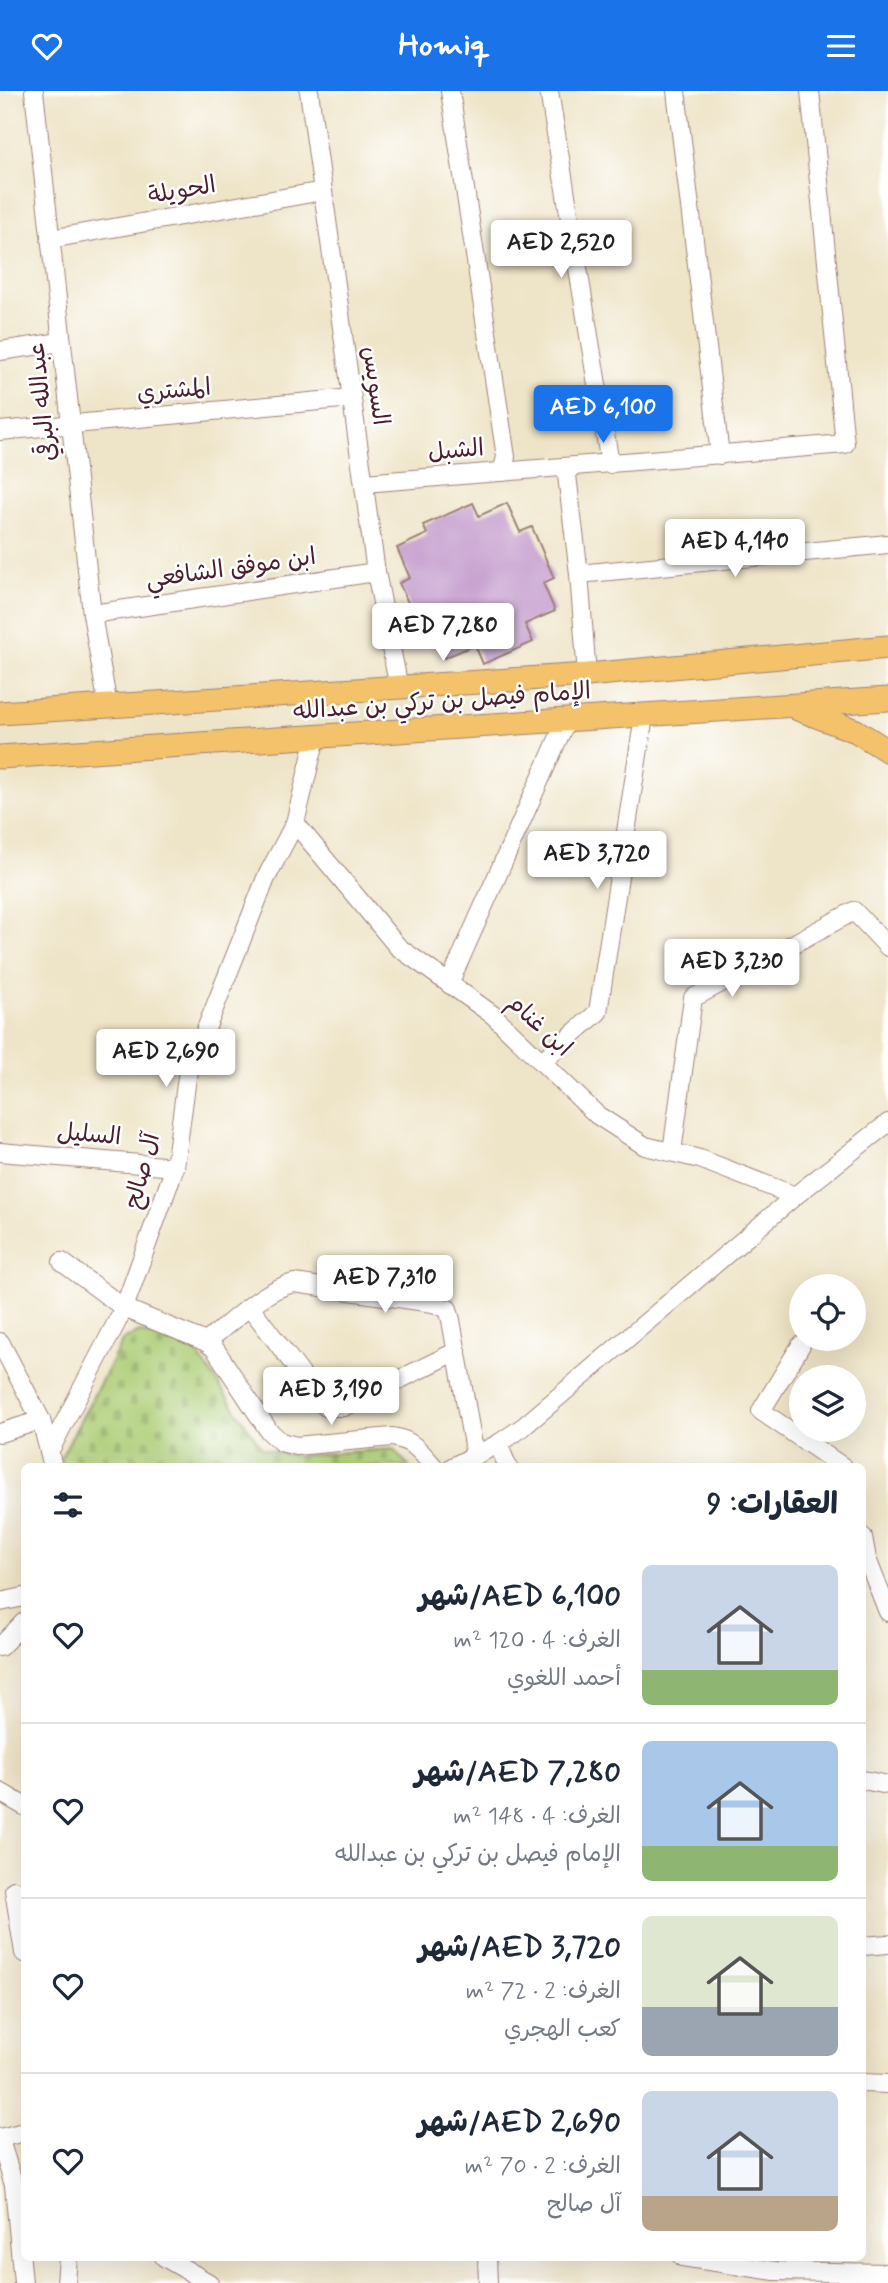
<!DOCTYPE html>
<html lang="ar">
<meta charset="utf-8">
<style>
:root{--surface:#fff;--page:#f2f2f3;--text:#1f2937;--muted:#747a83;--line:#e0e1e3;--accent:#1a73e8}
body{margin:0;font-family:Mynerve,"Playpen Sans Arabic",sans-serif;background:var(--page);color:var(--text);direction:rtl;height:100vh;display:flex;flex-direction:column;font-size:26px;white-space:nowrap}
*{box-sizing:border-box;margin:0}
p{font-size:23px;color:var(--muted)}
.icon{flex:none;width:38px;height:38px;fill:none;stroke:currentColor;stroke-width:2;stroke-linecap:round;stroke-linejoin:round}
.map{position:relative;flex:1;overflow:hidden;direction:ltr}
.sheet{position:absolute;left:21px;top:1372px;width:845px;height:798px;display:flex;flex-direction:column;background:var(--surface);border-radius:10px;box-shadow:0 7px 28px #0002;direction:rtl}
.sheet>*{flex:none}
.fabs{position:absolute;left:789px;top:1183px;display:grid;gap:14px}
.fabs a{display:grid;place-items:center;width:77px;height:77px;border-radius:50%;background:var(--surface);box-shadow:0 7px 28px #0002;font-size:35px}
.price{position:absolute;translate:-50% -60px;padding:0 16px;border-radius:7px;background:#fff;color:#222;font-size:23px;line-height:46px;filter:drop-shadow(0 2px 4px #0008)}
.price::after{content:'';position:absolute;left:50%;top:42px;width:21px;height:16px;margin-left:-10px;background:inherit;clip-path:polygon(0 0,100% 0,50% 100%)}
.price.active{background:var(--accent);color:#fff}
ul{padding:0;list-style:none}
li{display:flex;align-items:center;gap:21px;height:175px;padding:0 28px}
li+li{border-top:2px solid var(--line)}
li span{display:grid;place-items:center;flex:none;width:196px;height:140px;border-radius:10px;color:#555}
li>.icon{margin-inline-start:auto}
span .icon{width:84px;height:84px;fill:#fffc;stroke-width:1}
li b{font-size:30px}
h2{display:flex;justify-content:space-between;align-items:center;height:84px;padding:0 28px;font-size:30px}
header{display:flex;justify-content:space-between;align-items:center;height:91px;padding:0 28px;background:var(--accent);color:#fff;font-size:32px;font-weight:800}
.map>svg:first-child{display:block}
</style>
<header><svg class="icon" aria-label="menu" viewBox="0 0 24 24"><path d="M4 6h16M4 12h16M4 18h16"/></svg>Homiq<svg class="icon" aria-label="heart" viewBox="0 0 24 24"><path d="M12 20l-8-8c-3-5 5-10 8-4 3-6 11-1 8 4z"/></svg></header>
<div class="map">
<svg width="888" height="2192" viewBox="0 0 888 2192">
<defs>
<pattern id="cemetery-stones" width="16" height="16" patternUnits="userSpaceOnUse" patternTransform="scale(1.75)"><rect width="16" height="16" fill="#accd75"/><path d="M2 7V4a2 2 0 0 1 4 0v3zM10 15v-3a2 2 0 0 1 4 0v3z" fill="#96b065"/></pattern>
</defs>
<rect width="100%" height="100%" fill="#fff"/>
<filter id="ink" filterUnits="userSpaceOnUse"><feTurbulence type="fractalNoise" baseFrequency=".0143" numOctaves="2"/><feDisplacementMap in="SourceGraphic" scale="14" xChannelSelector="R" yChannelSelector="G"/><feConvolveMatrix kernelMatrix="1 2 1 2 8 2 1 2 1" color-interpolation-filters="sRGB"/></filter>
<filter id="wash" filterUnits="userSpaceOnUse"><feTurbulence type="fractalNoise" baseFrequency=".00686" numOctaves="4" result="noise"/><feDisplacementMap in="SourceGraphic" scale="28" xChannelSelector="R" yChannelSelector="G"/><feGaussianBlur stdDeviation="1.57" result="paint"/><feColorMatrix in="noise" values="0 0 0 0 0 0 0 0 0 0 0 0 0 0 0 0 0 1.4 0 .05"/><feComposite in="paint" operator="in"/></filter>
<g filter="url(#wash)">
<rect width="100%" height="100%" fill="#eee4c7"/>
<!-- cemetery -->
<path fill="url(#cemetery-stones)" stroke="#7b7650" stroke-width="2" d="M140,1241l55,18 67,98 31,8 100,-7 16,17h-346l-3,-7 63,-119z"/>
<g id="blocks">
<!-- building -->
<path fill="#c094c9" d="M473,412l6,13 28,-13 13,29 12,-5 22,51 -11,5 12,28 -30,13 8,18 -50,22 -8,-19 -31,13 -15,-31 -8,4 -22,-48 11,-5 -13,-30 30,-14 -4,-9z"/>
</g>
</g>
<g filter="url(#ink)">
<use href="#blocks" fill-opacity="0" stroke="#9c8279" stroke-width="2"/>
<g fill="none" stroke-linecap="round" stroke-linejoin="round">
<defs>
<g id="minor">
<path d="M34,0l58,523 16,93"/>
<path d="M309,0l67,481 23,116"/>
<path d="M450,0l56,366 -4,15"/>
<path d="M549,0l61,373"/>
<path d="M676,0l44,364"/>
<path d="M50,148l273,-48"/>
<path d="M0,260l61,-9"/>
<path d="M0,340l352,-33"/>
<path d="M566,376l13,107 8,101"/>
<path d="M364,392l481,-39 -35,-353"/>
<path d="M579,483l309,-30"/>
<path d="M92,523l284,-42"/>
<path d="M295,732l103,124 95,68 104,100 48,31 55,13 95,37"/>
<path d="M449,893l117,-263"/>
<path d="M541,971l57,-50 46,-296"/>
<path d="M0,1061l175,15"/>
<path d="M672,1061l21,-154 161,-87 34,36"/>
<path d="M62,1171l62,46 82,34 9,7 54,82 12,11 15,4 96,-9c21,3 29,15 42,30"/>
<path d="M251,1217l75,99h18l113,-56"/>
<path d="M0,1251l41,78 12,47"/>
<path d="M206,1251c25,-19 58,-53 88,-59l139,20 15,6 3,11 24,136"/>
<path d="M801,1254l-40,66 82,56"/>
<path d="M0,1342l41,-13"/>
<path d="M498,1353l10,23"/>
<path d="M49,1361l75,-144 51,-141 12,-90 79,-199 29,-55 21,-86"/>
<path d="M452,1376l46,-23 25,-17 272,-231 93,-73"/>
<path d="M863,1446l4,22 21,53"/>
<path d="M0,1511l24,-5"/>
<path d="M0,1556l24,-25"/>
<path d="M863,1689l25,5"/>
<path d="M0,1701l24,14"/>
<path d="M24,1803l-10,-4 10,63"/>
<path d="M863,1855l25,-2"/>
<path d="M863,1992l25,1"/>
<path d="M0,2047l24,-6"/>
<path d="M0,2049l14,45 9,98"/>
<path d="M164,2166l45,26"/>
<path d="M487,2166l1,26"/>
<path d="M682,2166l93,14 113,2"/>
<path d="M66,2192l2,-26"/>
</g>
<g id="major">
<path d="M798,618l58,22 32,20"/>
<path d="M0,622l587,-38 301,-28"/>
<path d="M0,666l888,-58"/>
</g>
</defs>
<!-- minor casing -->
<use href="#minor" stroke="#9c8279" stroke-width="20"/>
<!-- major casing -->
<use href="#major" stroke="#9c8279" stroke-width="25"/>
<!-- minor -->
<use href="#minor" stroke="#fff" stroke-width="18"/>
<!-- major -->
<use href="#major" stroke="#f3c26a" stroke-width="23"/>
</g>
</g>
<g text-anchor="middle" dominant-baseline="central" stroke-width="5" stroke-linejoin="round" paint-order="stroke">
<!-- street labels -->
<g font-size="24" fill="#4a1f2b" stroke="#fff">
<text transform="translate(182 100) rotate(-10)">الحويلة</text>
<text transform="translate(375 295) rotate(82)">السويس</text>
<text transform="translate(174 300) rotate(-5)">المشتري</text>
<text transform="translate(43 311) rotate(-96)">عبدالله البرقي</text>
<text transform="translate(456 360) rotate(-5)">الشبل</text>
<text transform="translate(231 478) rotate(-8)">ابن موفق الشافعي</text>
<text transform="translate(442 611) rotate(-4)">الإمام فيصل بن تركي بن عبدالله</text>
<text transform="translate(539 935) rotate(43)">ابن غنام</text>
<text transform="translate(89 1044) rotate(5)">السليل</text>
<text transform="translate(143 1080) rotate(-75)">آل صالح</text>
</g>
</g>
</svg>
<div class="fabs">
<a><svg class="icon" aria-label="locate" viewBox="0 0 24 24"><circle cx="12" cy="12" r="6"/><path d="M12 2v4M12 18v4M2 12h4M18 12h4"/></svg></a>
<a><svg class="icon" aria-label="layers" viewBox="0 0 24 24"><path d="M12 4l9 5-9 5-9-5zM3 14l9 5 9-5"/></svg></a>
</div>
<b class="price" style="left:561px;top:189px">AED 2,520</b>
<b class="price active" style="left:603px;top:354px">AED 6,100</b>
<b class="price" style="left:735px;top:488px">AED 4,140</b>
<b class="price" style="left:443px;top:572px">AED 7,280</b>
<b class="price" style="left:597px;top:800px">AED 3,720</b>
<b class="price" style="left:732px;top:908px">AED 3,230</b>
<b class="price" style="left:166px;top:998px">AED 2,690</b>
<b class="price" style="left:385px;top:1224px">AED 7,310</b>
<b class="price" style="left:331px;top:1336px">AED 3,190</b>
<section class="sheet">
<h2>العقارات: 9<svg class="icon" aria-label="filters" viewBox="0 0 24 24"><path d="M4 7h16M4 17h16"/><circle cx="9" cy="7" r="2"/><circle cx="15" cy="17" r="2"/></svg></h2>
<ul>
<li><span style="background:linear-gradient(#c9d6e8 75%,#8fb573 0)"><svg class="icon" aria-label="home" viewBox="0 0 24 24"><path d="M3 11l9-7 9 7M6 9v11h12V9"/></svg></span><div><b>AED 6,100/شهر</b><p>الغرف: 4 · 120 m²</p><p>أحمد اللغوي</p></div><svg class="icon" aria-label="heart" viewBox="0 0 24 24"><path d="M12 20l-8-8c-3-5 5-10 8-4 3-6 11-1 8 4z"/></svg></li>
<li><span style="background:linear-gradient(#a9c7e8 75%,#8fb573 0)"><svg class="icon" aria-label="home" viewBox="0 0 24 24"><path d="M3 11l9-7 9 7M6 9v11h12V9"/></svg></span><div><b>AED 7,280/شهر</b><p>الغرف: 4 · 148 m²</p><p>الإمام فيصل بن تركي بن عبدالله</p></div><svg class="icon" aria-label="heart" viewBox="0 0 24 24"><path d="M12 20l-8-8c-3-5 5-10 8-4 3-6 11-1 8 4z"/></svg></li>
<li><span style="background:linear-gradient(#dfe7d0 65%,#9aa5b1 0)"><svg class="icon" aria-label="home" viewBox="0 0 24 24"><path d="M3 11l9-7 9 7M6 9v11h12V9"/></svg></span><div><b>AED 3,720/شهر</b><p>الغرف: 2 · 72 m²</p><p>كعب الهجري</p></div><svg class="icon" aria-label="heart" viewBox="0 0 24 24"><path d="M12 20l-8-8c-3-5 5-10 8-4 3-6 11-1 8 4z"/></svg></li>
<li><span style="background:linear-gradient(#c9d6e8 75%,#b9a48a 0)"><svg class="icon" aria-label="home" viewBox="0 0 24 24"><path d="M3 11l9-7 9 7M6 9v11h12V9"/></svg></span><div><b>AED 2,690/شهر</b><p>الغرف: 2 · 70 m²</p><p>آل صالح</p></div><svg class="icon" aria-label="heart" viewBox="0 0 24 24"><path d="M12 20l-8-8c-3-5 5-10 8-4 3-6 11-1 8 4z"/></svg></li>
</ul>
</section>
</div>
